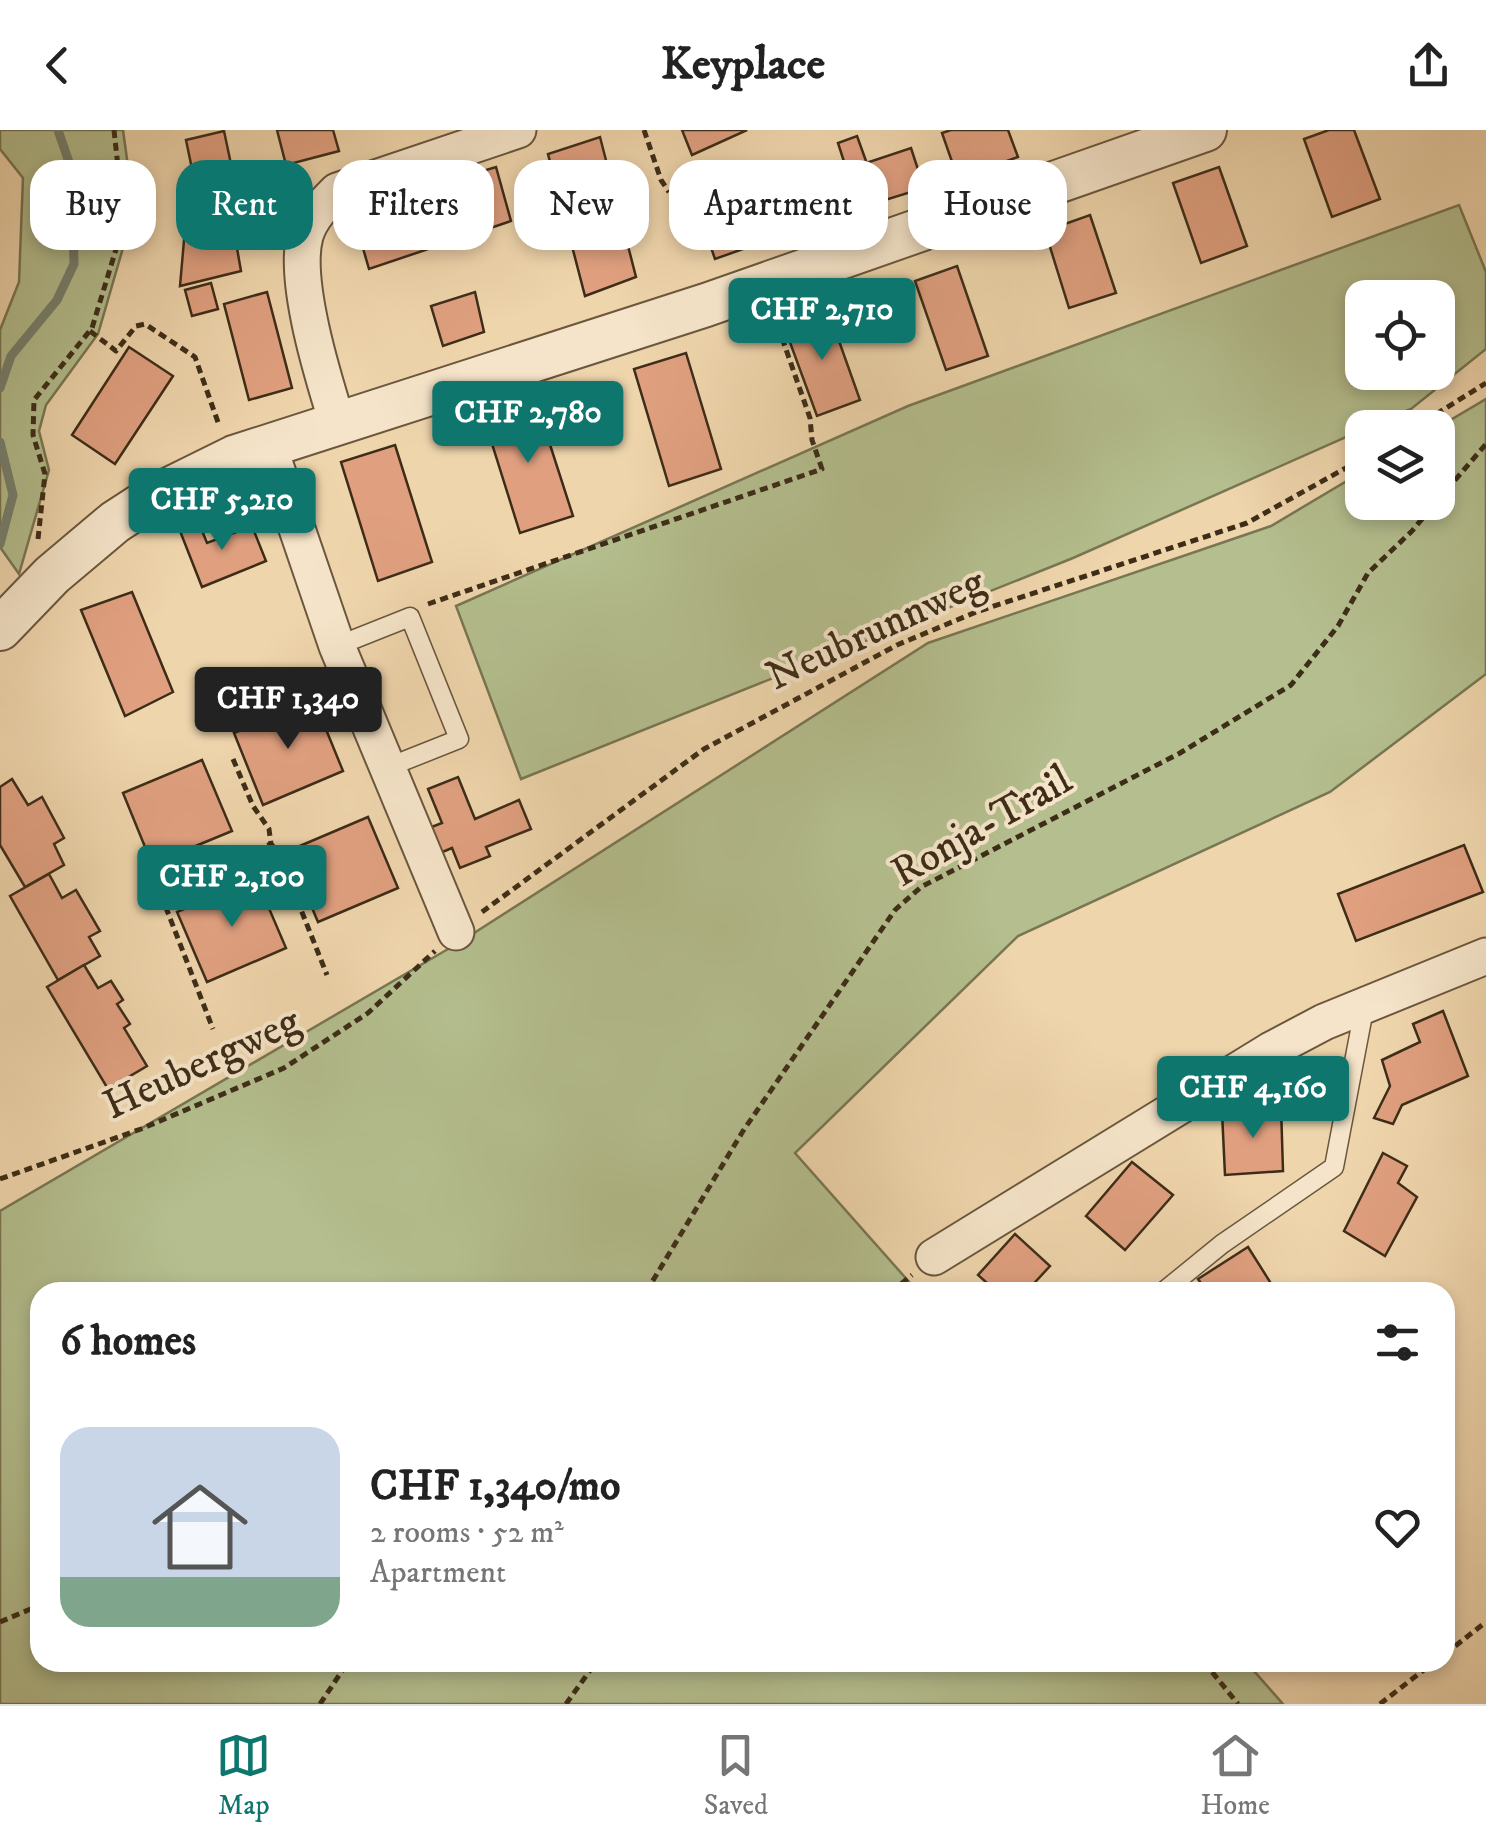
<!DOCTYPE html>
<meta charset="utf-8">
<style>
:root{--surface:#fff;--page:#f6f6f6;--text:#222;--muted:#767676;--line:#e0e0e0;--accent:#0f766e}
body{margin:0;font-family:"IM FELL DW Pica",serif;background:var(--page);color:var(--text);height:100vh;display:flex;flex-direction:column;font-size:38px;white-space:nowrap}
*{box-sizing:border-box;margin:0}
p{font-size:32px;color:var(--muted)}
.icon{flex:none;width:55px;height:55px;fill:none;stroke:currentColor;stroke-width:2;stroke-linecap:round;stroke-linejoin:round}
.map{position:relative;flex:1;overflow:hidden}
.sheet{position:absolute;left:30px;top:1152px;width:1425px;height:390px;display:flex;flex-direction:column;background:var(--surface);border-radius:30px;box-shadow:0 5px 15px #0003}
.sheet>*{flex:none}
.guide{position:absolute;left:30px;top:30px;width:1428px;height:90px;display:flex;gap:20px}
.buttons{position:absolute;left:1345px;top:150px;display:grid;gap:20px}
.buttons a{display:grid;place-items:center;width:110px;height:110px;border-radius:20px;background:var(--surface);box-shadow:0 5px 15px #0003;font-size:50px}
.price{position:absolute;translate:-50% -85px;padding:0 22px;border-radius:10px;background:var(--accent);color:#fff;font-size:32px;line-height:65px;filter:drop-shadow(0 2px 5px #0008)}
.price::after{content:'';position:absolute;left:50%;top:60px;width:30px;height:22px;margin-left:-15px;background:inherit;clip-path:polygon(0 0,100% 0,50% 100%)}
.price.active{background:#222;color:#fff}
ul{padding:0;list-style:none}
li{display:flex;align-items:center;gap:30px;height:250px;padding:0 30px}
li span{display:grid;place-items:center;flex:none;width:280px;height:200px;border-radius:30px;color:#555}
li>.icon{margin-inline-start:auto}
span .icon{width:120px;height:120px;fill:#fffc;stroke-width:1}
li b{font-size:42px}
h2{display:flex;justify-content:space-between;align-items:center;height:120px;padding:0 30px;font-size:42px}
.chip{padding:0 35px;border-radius:30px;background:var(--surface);box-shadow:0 5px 15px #0003;font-size:35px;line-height:90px}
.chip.active{background:var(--accent);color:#fff}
header{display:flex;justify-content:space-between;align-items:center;height:130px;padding:0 30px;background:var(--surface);font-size:45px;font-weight:700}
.tab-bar{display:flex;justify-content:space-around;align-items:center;height:140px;border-top:2px solid var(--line);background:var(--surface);font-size:28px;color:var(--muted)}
.tab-bar a{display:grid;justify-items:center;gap:5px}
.tab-bar .active{color:var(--accent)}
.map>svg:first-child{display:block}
</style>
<header><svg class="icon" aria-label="back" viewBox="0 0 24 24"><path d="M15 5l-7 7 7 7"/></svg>Keyplace<svg class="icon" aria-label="share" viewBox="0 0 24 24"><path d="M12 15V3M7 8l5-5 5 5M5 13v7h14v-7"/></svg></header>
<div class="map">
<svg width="1486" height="1574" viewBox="0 0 1486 1574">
<rect width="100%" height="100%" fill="#efd5ac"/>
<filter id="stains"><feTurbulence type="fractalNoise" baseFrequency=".002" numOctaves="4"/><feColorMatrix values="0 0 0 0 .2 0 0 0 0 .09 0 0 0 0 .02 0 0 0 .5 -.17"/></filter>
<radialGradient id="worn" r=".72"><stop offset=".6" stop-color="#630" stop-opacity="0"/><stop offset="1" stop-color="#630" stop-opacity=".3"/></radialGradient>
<!-- green -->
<g fill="#b4be8e" stroke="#787653" stroke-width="2.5" fill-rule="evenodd">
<path d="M0,0h123l11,80 -36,124 -52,71 -7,26 10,39 -30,104 -19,-27v-217l19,-48 4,-104 -23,-29z"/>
<path d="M1459,75l27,67v77l-75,60 -49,19v2l-289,128 -552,221 -65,-173 452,-200zM1362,168h76v74h-76z"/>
<path d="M1486,269v275l-156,118 -312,144 -223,217 123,139h-878v370h1206l37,42h-1283v-493l460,-269 468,-299 343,-117 91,-54v30h76l-1,-74z"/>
</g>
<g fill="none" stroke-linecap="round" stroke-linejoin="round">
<!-- stream -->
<g stroke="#758170" stroke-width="9">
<path d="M0,258l11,-32 46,-56 17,-36 -2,-93 -14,-41"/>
<path d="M0,312l13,53 -13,49"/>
</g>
</g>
<!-- building -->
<g fill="#e0a080" stroke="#3d2d18" stroke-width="2.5">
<path d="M277,0h56l6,21 -53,14z"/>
<path d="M682,0h65l-55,25z"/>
<path d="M951,0h57l10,27 -60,22 -16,-46z"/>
<path d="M1329,0h25l26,69 -48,18 -28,-78z"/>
<path d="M224,1l11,52 -38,10 -11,-53z"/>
<path d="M857,6l9,25 -20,7 -8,-25z"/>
<path d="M600,7l36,140 -51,19 -37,-142z"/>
<path d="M911,18l13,40 -42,13 -13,-39z"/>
<path d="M496,37l15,54 -142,48 -17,-59z"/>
<path d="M1219,37l28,79 -46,17 -28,-80z"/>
<path d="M838,41l14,42 -46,16 -15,-41z"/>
<path d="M742,69l15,45 -42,15 -16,-46z"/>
<path d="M231,84l10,57 -61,15 5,-57z"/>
<path d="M1090,85l26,78 -47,15 -24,-77z"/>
<path d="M957,136l31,90 -42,14 -31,-89z"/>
<path d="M211,153l7,26 -26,7 -7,-26z"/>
<path d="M267,162l25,96 -43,12 -25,-96z"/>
<path d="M475,162l9,40 -41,14 -12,-40z"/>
<path d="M828,180l32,90 -43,16 -33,-90z"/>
<path d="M129,217l44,29 -58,88 -43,-29z"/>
<path d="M686,223l35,116 -52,17 -35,-117z"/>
<path d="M535,268l38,118 -53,17 -37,-118z"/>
<path d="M395,315l37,117 -54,19 -37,-119z"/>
<path d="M199,393l8,20 45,-17 14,35 -64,26 -22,-56z"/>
<path d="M132,462l41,100 -48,24 -44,-106z"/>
<path d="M314,570l29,71 -80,34 -29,-72z"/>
<path d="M202,630l30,71 -80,33 -29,-71z"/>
<path d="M458,647l17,42 44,-19 12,29 -45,18 4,9 -30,12 -8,-20 -12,5 -11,-25 13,-5 -14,-34z"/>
<path d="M12,649l16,26 14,-8 22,41 -10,6 10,21 -39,22 -25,-42v-58z"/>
<path d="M368,687l30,71 -80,34 -30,-71z"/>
<path d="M1464,715l19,47 -127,49 -18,-47z"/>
<path d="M49,744l13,24 14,-8 24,41 -11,6 11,19 -42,24 -48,-84z"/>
<path d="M256,748l30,70 -79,34 -30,-70z"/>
<path d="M84,835l14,23 13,-7 12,19 -6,4 13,20 -6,4 23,38 -39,23 -61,-102z"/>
<path d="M1443,881l25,65 -66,29 -9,19 -19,-6 16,-32 -8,-26 38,-18 -7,-18z"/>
<path d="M1281,976l2,65 -58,4 -3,-63z"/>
<path d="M1383,1023l24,13 -9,17 19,14 -32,59 -41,-25z"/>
<path d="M1132,1032l41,33 -48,55 -39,-34z"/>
<path d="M1015,1104l35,32 -24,26h-29l-19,-17z"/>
<path d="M1248,1117l24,38 -12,7h-53l-9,-13z"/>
</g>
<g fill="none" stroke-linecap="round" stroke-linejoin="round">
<defs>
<g id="service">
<path d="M337,516l73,-29 49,122 -73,29"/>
<path d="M1163,1162l59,-48 112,-77 31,-163"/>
</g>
<g id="minor">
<path d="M337,292c-14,-45 -44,-141 -32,-186 5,-18 19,-32 32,-45l181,-61"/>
<path d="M268,314l69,202 119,286"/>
<path d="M934,1127l337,-207 53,-28 162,-66"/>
</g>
<path id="tertiary" d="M0,499l52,-54 63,-53 40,-26 79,-39 472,-152 499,-175"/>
</defs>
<!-- service casing -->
<use href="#service" stroke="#6a573d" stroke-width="21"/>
<!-- minor casing -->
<use href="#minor" stroke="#6a573d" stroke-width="39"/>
<!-- tertiary casing -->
<use href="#tertiary" stroke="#6a573d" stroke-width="46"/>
<!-- path -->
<g stroke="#3d2d18" stroke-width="5" stroke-dasharray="8 5" stroke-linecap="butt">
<path d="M644,0l17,50 8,12"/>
<path d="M90,201l26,20 20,-25 9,-2 50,33 24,68"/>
<path d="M1414,298l72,-45"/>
<path d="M1438,370l48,-56"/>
<path d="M38,409l7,-65 -12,-39 1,-35 58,-72 32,-105 -10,-93"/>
<path d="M428,474l394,-135 -10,-29 -2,-22 -36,-103"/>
<path d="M233,629l20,47 16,23 2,15 7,8 49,123"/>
<path d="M147,743l11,14 55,142"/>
<path d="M158,757l113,-43"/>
<path d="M482,782l222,-163 193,-104 79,-33 271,-89 115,-64"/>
<path d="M0,1049l141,-50 143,-61 84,-55 67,-62"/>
<path d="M646,1162l97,-161 152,-221 26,-23 259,-134 111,-68 47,-59 30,-53 44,-42 24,-29"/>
<path d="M891,1162l21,-17"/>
<path d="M0,1492l40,-17"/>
<path d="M1445,1524l41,-32"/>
<path d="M1204,1532l34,42"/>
<path d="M320,1574l28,-42"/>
<path d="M566,1574l30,-42"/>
<path d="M1380,1574l54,-42"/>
</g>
<!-- service -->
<use href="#service" stroke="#f5e4c9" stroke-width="18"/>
<!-- minor -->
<use href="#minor" stroke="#f5e4c9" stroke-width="35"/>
<!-- tertiary -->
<use href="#tertiary" stroke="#f5e4c9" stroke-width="42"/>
</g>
<g text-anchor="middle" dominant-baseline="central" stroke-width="8" stroke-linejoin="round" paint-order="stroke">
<!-- street labels -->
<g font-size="42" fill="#3d2d18" stroke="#f5e4c9">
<text transform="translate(876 500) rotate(-25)">Neubrunnweg</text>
<text transform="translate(982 697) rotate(-30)">Ronja-Trail</text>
<text transform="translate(202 934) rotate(-25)">Heubergweg</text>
</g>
</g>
<rect width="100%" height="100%" filter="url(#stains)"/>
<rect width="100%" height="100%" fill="url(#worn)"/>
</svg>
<div class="buttons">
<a><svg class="icon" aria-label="locate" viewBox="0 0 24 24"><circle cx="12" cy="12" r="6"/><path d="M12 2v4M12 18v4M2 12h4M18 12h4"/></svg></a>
<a><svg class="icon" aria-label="layers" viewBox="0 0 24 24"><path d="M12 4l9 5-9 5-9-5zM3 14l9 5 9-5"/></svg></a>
</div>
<b class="price" style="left:822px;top:233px">CHF 2,710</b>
<b class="price" style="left:528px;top:336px">CHF 2,780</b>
<b class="price" style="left:222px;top:423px">CHF 5,210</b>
<b class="price active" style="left:288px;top:622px">CHF 1,340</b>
<b class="price" style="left:232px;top:800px">CHF 2,100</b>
<b class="price" style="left:1253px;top:1011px">CHF 4,160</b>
<div class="guide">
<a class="chip">Buy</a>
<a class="chip active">Rent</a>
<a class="chip">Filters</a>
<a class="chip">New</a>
<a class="chip">Apartment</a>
<a class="chip">House</a>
</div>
<section class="sheet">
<h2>6 homes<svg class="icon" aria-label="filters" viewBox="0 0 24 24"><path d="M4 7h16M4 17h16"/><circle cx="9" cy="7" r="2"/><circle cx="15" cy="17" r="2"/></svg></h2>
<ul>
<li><span style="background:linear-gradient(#c9d6e8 75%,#7fa58c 0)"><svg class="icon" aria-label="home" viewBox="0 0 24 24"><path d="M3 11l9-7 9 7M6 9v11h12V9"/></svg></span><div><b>CHF 1,340/mo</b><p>2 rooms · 52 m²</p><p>Apartment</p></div><svg class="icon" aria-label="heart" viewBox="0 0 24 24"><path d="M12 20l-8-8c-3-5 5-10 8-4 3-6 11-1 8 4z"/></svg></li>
</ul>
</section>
</div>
<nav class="tab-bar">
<a class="active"><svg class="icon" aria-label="map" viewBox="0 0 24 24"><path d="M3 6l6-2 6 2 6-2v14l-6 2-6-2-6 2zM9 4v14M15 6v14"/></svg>Map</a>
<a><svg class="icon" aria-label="saved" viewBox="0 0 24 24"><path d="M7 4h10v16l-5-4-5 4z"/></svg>Saved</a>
<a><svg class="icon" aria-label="home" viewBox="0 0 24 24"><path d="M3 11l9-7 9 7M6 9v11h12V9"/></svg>Home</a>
</nav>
